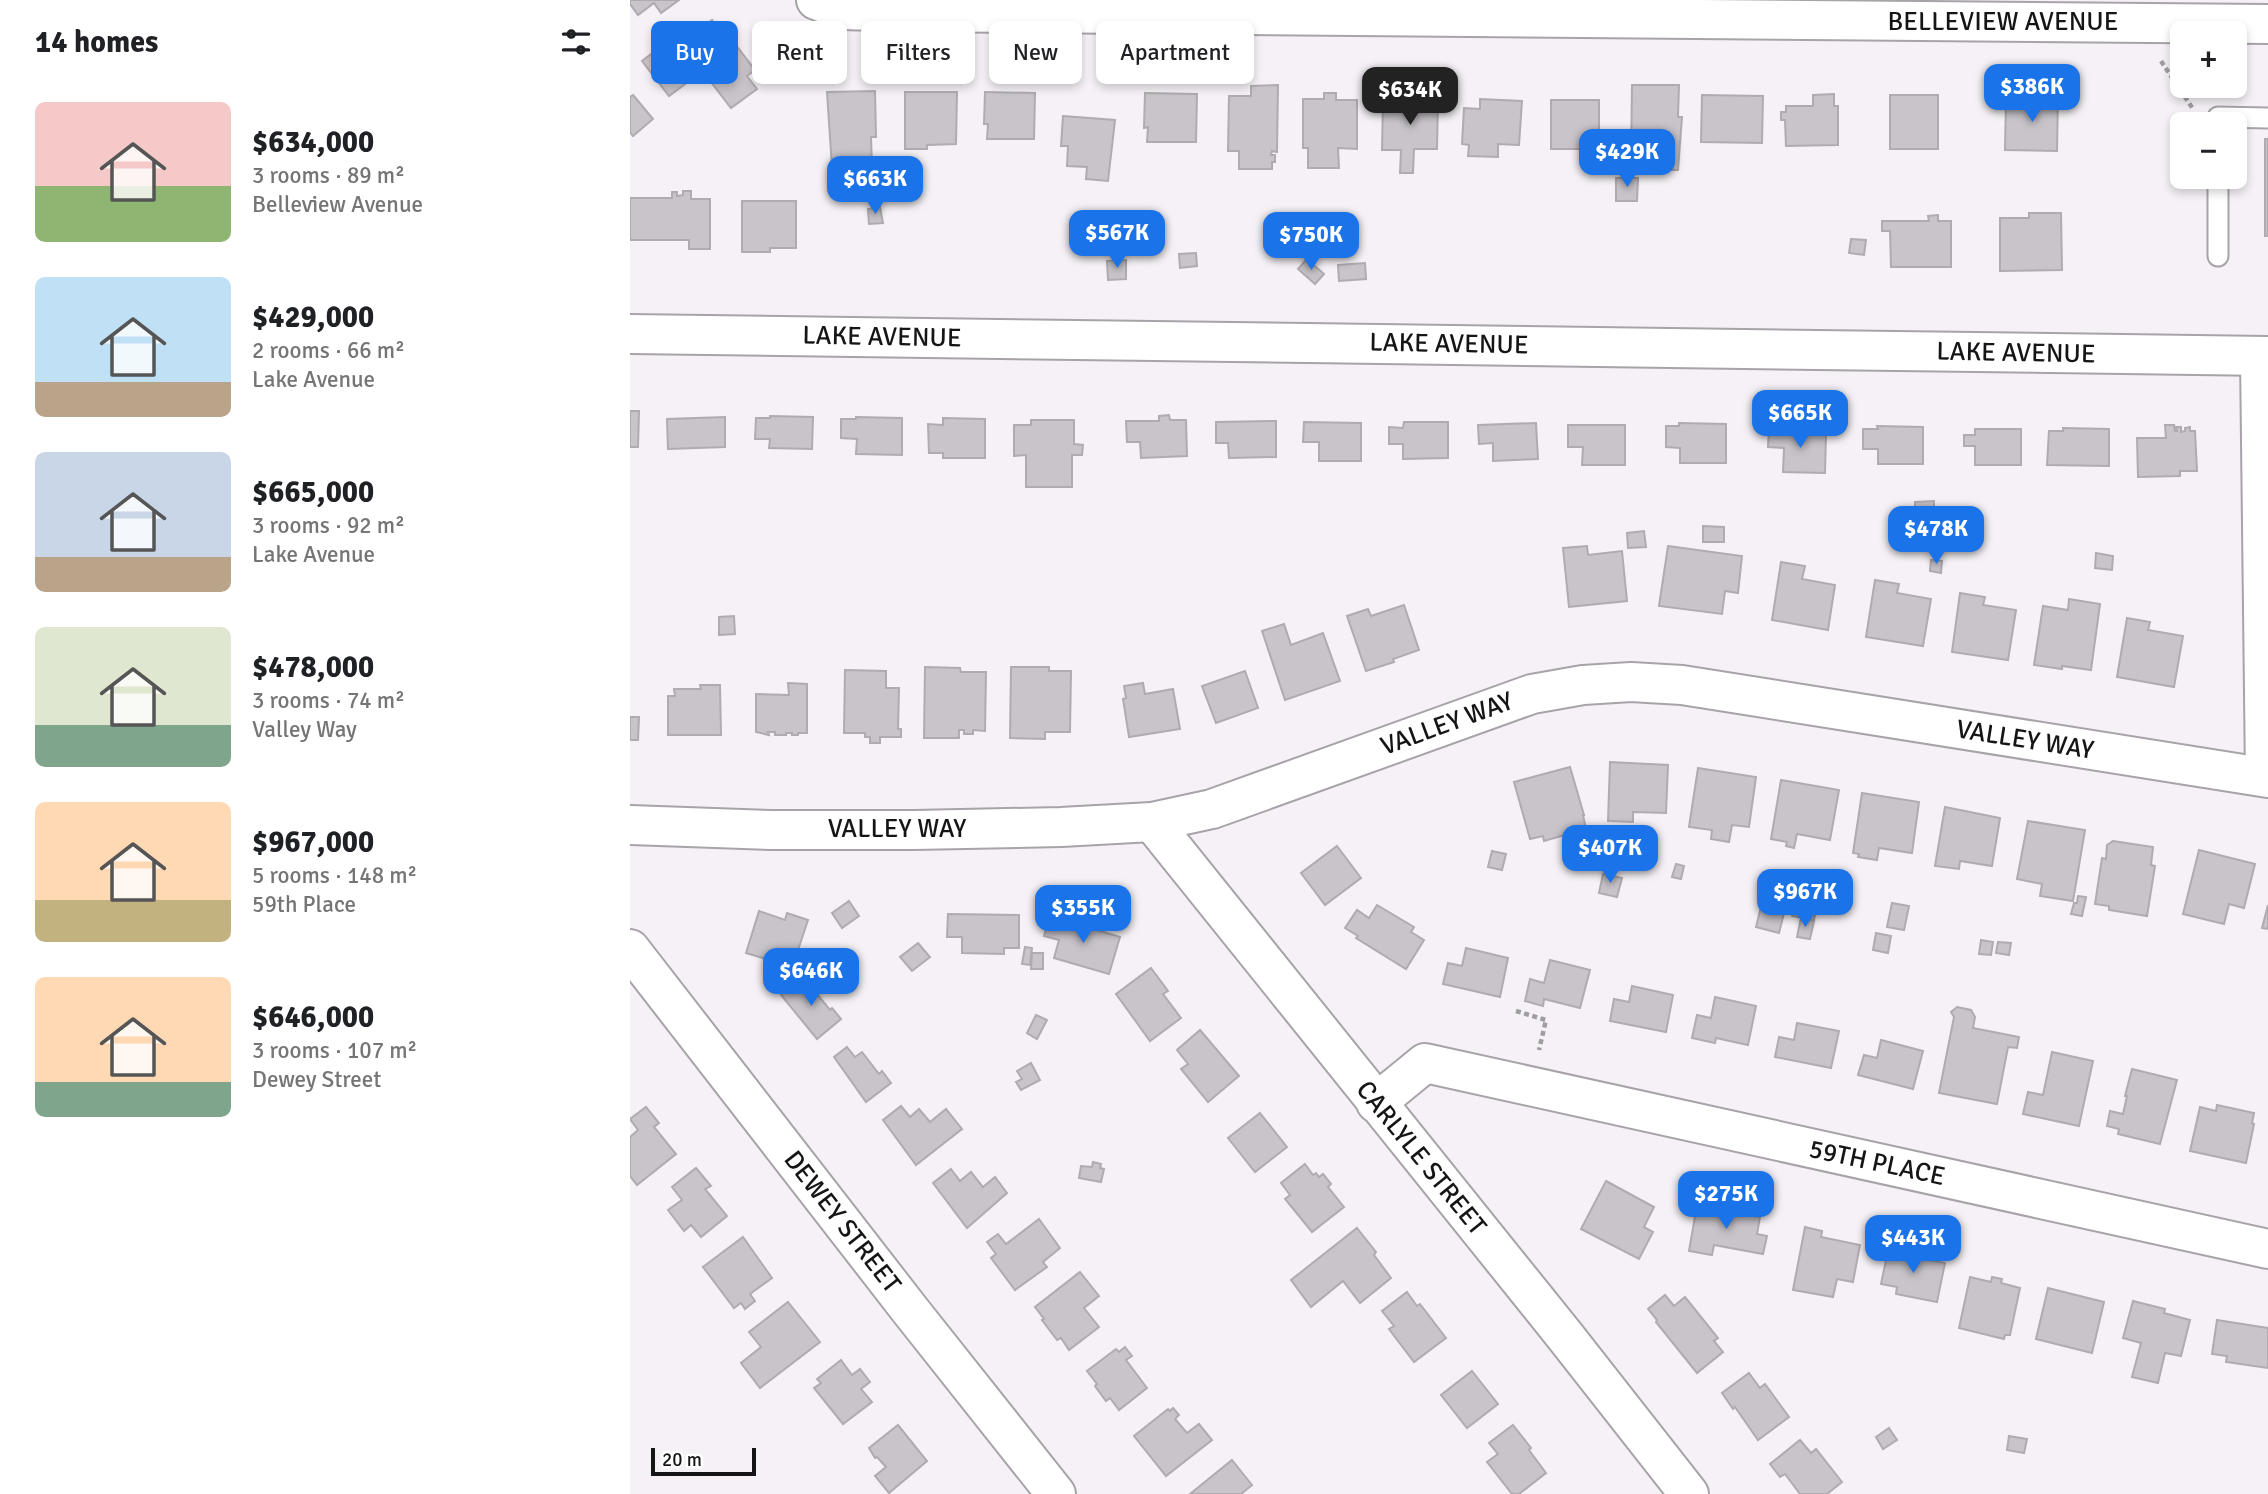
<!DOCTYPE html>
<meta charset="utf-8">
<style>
:root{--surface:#fff;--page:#f6f6f6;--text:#202124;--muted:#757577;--accent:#1a73e8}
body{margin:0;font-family:Signika,sans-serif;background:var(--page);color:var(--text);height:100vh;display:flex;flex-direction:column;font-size:26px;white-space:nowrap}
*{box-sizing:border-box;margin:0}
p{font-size:23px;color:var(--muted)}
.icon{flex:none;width:38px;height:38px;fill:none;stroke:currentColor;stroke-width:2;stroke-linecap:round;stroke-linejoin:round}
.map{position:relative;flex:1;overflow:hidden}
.details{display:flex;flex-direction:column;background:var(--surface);width:630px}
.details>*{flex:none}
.hud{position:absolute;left:21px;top:21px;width:665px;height:63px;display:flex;gap:14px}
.buttons{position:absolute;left:1540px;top:21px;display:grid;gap:14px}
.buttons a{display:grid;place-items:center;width:77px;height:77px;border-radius:10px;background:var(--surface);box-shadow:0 4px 10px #0003;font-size:35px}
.scale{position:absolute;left:21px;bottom:18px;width:105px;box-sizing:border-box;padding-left:7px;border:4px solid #151416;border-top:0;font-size:19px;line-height:24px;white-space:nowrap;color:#151416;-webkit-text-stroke:5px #fff;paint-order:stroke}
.price{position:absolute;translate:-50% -60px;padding:0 16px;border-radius:14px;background:var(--accent);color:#fff;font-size:23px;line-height:46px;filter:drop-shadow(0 2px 4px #0008)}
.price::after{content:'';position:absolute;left:50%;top:42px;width:21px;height:16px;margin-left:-10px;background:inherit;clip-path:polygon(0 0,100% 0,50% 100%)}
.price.active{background:#222;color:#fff}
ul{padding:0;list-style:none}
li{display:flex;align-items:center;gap:21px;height:175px;padding:0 35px}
li span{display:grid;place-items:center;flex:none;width:196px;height:140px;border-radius:10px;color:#555}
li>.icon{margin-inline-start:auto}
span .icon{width:84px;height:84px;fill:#fffc;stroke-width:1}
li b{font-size:30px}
h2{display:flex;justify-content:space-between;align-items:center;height:84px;padding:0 35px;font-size:30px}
.pill{padding:0 24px;border-radius:10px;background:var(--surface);box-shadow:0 4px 10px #0003;font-size:24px;line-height:63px}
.pill.active{background:var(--accent);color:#fff}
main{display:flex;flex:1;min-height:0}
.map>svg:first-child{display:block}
</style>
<main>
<section class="details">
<h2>14 homes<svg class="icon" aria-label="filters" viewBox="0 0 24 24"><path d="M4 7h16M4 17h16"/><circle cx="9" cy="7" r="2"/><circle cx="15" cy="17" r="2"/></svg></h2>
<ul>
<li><span style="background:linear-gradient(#f6c9c9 60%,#8fb573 0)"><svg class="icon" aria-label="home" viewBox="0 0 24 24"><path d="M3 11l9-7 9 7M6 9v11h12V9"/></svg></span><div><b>$634,000</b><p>3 rooms · 89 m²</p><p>Belleview Avenue</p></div></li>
<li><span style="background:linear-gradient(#bfe0f5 75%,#b9a48a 0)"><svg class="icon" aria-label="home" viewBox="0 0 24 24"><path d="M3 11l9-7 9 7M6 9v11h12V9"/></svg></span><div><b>$429,000</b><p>2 rooms · 66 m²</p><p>Lake Avenue</p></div></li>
<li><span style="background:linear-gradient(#c9d6e8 75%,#b9a48a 0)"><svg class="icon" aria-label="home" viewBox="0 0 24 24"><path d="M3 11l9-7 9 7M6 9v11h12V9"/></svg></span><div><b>$665,000</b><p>3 rooms · 92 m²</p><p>Lake Avenue</p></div></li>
<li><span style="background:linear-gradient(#dfe7d0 70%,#7fa58c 0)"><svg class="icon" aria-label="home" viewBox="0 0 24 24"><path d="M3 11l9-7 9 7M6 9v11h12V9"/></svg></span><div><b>$478,000</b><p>3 rooms · 74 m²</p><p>Valley Way</p></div></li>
<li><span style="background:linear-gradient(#ffd9b3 70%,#c2b280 0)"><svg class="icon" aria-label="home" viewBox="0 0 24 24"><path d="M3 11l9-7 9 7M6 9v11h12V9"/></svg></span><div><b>$967,000</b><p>5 rooms · 148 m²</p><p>59th Place</p></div></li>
<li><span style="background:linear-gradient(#ffd9b3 75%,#7fa58c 0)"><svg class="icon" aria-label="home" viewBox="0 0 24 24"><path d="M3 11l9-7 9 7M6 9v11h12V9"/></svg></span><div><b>$646,000</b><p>3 rooms · 107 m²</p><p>Dewey Street</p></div></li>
</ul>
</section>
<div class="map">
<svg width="1638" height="1494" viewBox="0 0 1638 1494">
<rect width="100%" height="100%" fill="#f5f1f6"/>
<!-- building -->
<g fill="#c8c4ca" stroke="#afabb0" stroke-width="2">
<path d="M0,0h49l-18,13 -7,-10 -16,12 -8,-11z"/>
<path d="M82,20l9,11 5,-3 9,11 -2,2 22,29 -8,6 10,13 -26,19 -24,-31 -6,5 -5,-6 -27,20 -27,-35 42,-32 6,8z"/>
<path d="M648,85l-1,67 -5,-1 -1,4h4v7h-3v7h-33v-18h-11l1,-55h22v-10z"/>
<path d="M1002,85h47l-1,32h4l-4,53h-34v-11h-13z"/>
<path d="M245,91l1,46h-5l1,29 -40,1 -5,-75z"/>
<path d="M774,91l14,1v8h20l-1,49h-23l-1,24h-13l1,-23h-19l1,-50 21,1z"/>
<path d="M275,92h52l-1,52 -29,1v4h-22z"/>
<path d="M355,92l50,1 -1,46h-47l1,-15h-4z"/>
<path d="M515,93l52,1 -1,48h-49l1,-15 -4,1z"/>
<path d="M694,93h12v7h21v49l-19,-1 1,20h-31v-20h-5v-49h21z"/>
<path d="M1204,94v12h4v39l-52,1 -1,-26h-4v-8h5v-6h27v-11z"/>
<path d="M3,95l20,24 -20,17 -3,-4v-35z"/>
<path d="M1072,95l61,1 -1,47 -61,-1z"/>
<rect x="1260" y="95" width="48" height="54"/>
<path d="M1395,95l33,1 -1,55 -52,-1 1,-52 19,1z"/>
<path d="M850,99l42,2 -3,44 -21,-1v13l-30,-1 1,-11 -7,-1 2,-36 16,1z"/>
<rect x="921" y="100" width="48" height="49"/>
<path d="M433,116l52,4 -7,61 -22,-2 1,-12 -20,-1 1,-20h-7z"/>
<rect x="1635" y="139" width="3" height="97"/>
<path d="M986,178h22l-1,23h-21z"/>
<path d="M53,191h8v8h19v50h-21v-9h-59v-42h42v-6h5v4l6,-1z"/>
<path d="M112,201h54v47h-26v4h-28z"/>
<path d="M250,207l3,16 -14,1 -1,-15z"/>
<path d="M1399,213h32l1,57 -62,1v-53h29z"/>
<path d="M1308,215v6h13v46h-60l-1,-36h-8v-10h47l-1,-5z"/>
<path d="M1221,239l15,1 -2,15 -15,-2z"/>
<path d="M566,253l1,13 -17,2 -1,-14z"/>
<path d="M677,259l17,15 -9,10 -17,-15z"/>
<path d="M496,260v19l-18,1 -1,-19z"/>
<path d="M735,263l1,16 -27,2 -1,-16z"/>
<path d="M0,411h9l-1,36h-8z"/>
<path d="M539,415l1,5h16l1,36 -46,2 -1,-16h-13l-1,-21h33v-5z"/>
<path d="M140,416l43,1 -1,32 -43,-1 1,-9h-15l1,-21h14z"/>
<path d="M95,417v30l-57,2 -1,-30z"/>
<path d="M226,417l46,1v37l-46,-1 1,-15 -16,-1v-19h15z"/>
<path d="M313,418l42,1v39h-42v-5h-14l-1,-29 15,1z"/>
<path d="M401,420h43v24l9,1 -1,10h-10v32h-46v-32l-12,1v-31h17z"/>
<path d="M646,421v36l-47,1 -1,-15h-12v-21z"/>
<path d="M674,422l57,1v38h-42v-19h-16z"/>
<path d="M774,422h44v36l-45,1v-15h-14v-17l14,1z"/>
<path d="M906,423l2,36 -45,2v-18l-14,1 -1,-19z"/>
<path d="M1049,423l47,1v39h-46v-15l-14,-1v-21h13z"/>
<path d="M938,425h57v40h-43l1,-18h-15z"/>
<path d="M1535,425h9l1,6h2l-1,-4h5v5l4,-1v-3l5,-1v4h5l2,40h-17v5l-42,1 -1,-39h29z"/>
<path d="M1247,426l46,1v37h-45v-15h-15v-20h15z"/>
<path d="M1139,427l28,1 1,5 28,1 -1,39 -42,-1 1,-24 -16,-1z"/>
<path d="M1433,428l46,1v37l-62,-1 2,-34h14z"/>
<path d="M1345,429h46v36h-46v-19h-11v-11h11z"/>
<path d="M1304,501v20l-19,1v-20z"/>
<path d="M1073,526l21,1v15h-21z"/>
<path d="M1014,531l2,16 -18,1 -1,-15z"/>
<path d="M957,546l1,9 34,-4 5,50 -58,6 -6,-59z"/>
<path d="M1038,546l74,10 -4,37 -13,-2 -3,23 -63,-8z"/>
<path d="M1466,553l17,3 -1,14 -17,-2z"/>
<path d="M1301,560l11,1 -1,12 -11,-2z"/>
<path d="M1151,562l24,4 -3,13 33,6 -7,45 -56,-10z"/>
<path d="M1245,580l24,4 -2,9 34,6 -8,47 -57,-9z"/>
<path d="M1330,593l25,4 -2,8 33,5 -8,50 -56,-8z"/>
<path d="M1439,599l31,5 -9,66 -29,-4v3l-28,-4 9,-59 25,4z"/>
<path d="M774,605l15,45 -26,9 1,3 -28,9 -19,-55 21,-7 3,7z"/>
<path d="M104,616l1,18 -16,1v-18z"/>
<path d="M1497,618l23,4 -2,8 35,6 -9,51 -57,-10z"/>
<path d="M654,624l7,21 32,-12 17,48 -55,19 -23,-69z"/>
<path d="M295,667l35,1 1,4h25l-1,59 -12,-1v4h-9v-4h-5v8h-35z"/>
<path d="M381,667h38v4h22l-1,61h-25v7l-35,-1z"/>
<path d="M215,670l41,1v17h13l-1,41h3v8h-21v6h-10v-6h-5v-4h-21z"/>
<path d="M615,671l13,37 -42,15 -14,-37z"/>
<path d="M158,683l19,1v49h-9v2h-6v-2h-6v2h-11v-3h-7l1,3 -13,-3v-38l33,1z"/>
<path d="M513,683l2,11 28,-5 7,40 -51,8 -6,-38 3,-1 -2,-12z"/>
<path d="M70,685h20l1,50h-53v-39h7l-1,-7h27z"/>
<path d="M0,717h9l-1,23h-8z"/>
<path d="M980,762l58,3 -2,48 -33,-1v10l-25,-1z"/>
<path d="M940,767l14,48h-1l3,14 -42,12 -1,-5 -13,3 -16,-57z"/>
<path d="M1068,768l58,9 -7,50 -17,-2 -3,17 -18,-3 1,-9 -23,-3z"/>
<path d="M1151,780l58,10 -9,50 -33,-6 -3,14 -8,-2 1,-4 -16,-3z"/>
<path d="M1232,793l57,9 -7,51 -33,-5 -2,12 -19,-3 1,-3 -6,-1z"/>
<path d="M1315,807l55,11 -8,48 -32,-5 -1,8 -24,-3z"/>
<path d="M1398,821l57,9 -12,71 -33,-5 2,-12 -25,-5z"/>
<path d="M1483,841l40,6 -2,18 4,1 -8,50 -38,-6v-4l-14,-2 7,-46 4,1 1,-14z"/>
<path d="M707,846l24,32 -36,27 -24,-32z"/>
<path d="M953,850l18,4 -2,10 -17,-3z"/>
<path d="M1569,850l56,14 -11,44 -15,-4 -5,20 -41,-10z"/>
<path d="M862,851l14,3 -4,16 -14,-3z"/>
<path d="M1046,864l8,2 -3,13 -9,-2z"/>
<path d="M973,874l19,4 -5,19 -18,-4z"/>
<path d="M1167,894l21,5 -4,21 -22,-4z"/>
<path d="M1448,896l8,1 -4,19 -11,-2 3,-11h3z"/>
<path d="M219,901l10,15 -17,12 -10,-15z"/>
<path d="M1132,903l23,6 -6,24 -23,-6z"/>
<path d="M1262,903l17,3 -5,24 -17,-3z"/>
<path d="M747,905l37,22 -3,5 13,8 -18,29 -50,-31 2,-2 -13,-8 12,-18 12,8z"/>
<path d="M1638,905v24l-6,-1z"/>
<path d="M129,911l26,9 2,-7 21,7 -12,36 -16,-5 -4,11 -30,-9z"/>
<path d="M318,914l71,1v33h-15v6l-42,-1v-16h-15z"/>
<path d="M420,916l70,21 -11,37 -55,-16 5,-18 -15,-4z"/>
<path d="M1171,918l13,3 -4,18 -13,-2z"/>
<path d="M1246,933l15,3 -3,17 -15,-3z"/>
<path d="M1351,940l12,2 -2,13 -12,-1z"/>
<path d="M1368,942l13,1 -2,12 -13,-2z"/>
<path d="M288,943l12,14 -18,14 -12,-14z"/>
<path d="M395,947l7,1 -2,17 -8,-1z"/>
<path d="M836,948l42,10 -8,39 -57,-13 5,-21 14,3z"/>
<path d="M402,953h11v16h-12z"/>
<path d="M920,960l40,10 -10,38 -36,-9 -1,7 -18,-5 5,-22 14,4z"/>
<path d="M521,968l17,23 -5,3 18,24 -31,23 -34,-47z"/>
<path d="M173,977l27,33 2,-2 9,11 -24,20 -36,-44z"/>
<path d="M1002,986l41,9 -7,37 -56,-11 4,-22 15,3z"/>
<path d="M1085,997l41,9 -8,39 -32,-7 -1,5 -23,-5 5,-23 14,3z"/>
<path d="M1327,1007l14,3 4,7 -2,11 46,9 -2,11 -9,-1 -11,57 -58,-11 15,-76 -3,-5z"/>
<path d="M406,1015l11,5 -10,19 -10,-6z"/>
<path d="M1167,1023l42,8 -8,37 -56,-11 4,-20 15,3z"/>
<path d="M570,1030l39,46 -31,26 -27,-33 7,-5 -11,-14z"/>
<path d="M1251,1040l42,11 -10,38 -55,-14 6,-20 13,3z"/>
<path d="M217,1047l8,10 7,-5 17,22 3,-3 9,12 -25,19 -32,-45z"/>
<path d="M1422,1052l41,9 -14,65 -56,-12 5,-22 15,3z"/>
<path d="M401,1063l9,17 -19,10 -5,-8 6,-3 -5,-8z"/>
<path d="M1502,1069l45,11 -17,64 -42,-10 1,-5 -12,-3 3,-15 13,3 4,-18h-2z"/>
<path d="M1587,1105l37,8 -2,10 2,1 -8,39 -56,-12 10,-44 16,4z"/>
<path d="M271,1106l9,11 9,-8 11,13 16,-13 16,20 -46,36 -33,-45z"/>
<path d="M16,1107l13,16 -5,4 22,27 -39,31 -7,-9v-39l8,-7 -8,-11z"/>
<path d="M630,1113l27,34 -32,25 -27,-34z"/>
<path d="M463,1162l8,2 -1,4 4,1 -3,13 -22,-4 2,-12 11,1z"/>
<path d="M675,1164l8,11 3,-2 3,4 4,-3 8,10 -3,3 16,20 -32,25 -27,-33 5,-4 -9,-12z"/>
<path d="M66,1168l15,18 -6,3 22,27 -26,21 -10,-12 -7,6 -16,-21 14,-10 -10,-13z"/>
<path d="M321,1169l9,12 11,-9 12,15 12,-10 12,16 -40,35 -34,-45z"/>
<path d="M976,1181l48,26 -10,20 9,5 -14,27 -58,-30z"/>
<path d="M1067,1205l63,12 -3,17 10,2 -4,18 -49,-9 -2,10 -23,-4z"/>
<path d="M409,1219l21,29 -17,14 4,5 -32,23 -24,-32 5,-4 -9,-12 11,-8 8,10z"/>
<path d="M1175,1227l17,4 -1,6 39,8 -7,37 -16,-3 -4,18 -40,-7z"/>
<path d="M727,1228l19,24 -2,3 17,23 -31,25 -17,-22 -32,26 -20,-27z"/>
<path d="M113,1237l29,41 -22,16 5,7 -10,8 -4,-6 -7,5 -31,-41z"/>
<path d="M1259,1246l29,6 -1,6 28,5 -8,39 -41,-8 1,-7 -16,-3z"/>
<path d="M450,1272l19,24 -15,12 15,19 -30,23 -8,-12 -4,2 -15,-20 2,-1 -9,-12z"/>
<path d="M1340,1277l21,5 1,-5 10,2 -1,4 19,5 -10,47h-5l-1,4 -45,-11z"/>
<path d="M1418,1288l56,14 -12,51 -56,-14z"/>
<path d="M777,1292l10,14 3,-2 26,34 -32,24 -25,-33 5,-3 -12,-15z"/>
<path d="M1035,1295l9,11 11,-9 33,41 -4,3 9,11 -26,21 -41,-51 1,-2 -9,-11z"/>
<path d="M1503,1301l32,8 -1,4 26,7 -9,36 -16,-3 -7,30 -26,-6 9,-34 -18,-5z"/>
<path d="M158,1302l32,40 -60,46 -19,-25 20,-16 -12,-15z"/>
<path d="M1587,1320l51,8v40l-42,-6 1,-6 -15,-2z"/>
<path d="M495,1347l7,9 -6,4 21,28 -28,22 -9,-12 -4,3 -11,-15 2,-2 -10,-13 29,-22 3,3z"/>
<path d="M211,1360l11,15 8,-6 10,13 -9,7 11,13 -29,22 -29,-36 7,-5 -4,-4z"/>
<path d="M842,1371l26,33 -31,24 -26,-33z"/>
<path d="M1119,1373l11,15 5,-4 24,33 -31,23 -23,-33 -2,2 -11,-16z"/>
<path d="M543,1408l6,7 -4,4 12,14 12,-9 13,16 -46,36 -32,-40 34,-27 2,2z"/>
<path d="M268,1425l29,36 -38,32 -14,-17 11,-9 -9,-10 -2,1 -6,-10z"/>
<path d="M883,1425l18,23 -2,2 17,23 -27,21h-7l-25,-32 11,-8 -9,-11z"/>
<path d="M1259,1428l8,12 -14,9 -7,-12z"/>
<path d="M1379,1436l18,3 -3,14 -17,-3z"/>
<path d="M1170,1440l11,13 5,-4 26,33 -15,12h-27l-15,-20 -5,3 -10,-13z"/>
<path d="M602,1460l20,25 -11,9h-51z"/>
</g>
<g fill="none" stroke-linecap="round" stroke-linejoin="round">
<defs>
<g id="service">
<path d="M1588,124v-7l50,1"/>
<path d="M1588,177v79"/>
</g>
<g id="minor">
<path d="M186,0l26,10 65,2 1361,12"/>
<path d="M0,334l1638,22"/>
<path d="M1630,356l5,421"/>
<path d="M522,822l413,514 124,158"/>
<path d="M0,825l141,5h143l147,-3 91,-5 60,-13 320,-115 51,-9 48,-3 51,3 586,93"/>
<path d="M0,949l280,361 146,184"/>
<path d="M746,1103l49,-40 843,186"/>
</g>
</defs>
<!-- service casing -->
<use href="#service" stroke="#a7a3a8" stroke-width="23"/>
<!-- minor casing -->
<use href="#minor" stroke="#a7a3a8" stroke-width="42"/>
<!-- path -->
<g stroke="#9f9da0" stroke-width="4.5" stroke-dasharray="5 3.5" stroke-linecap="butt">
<path d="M1531,61l32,48"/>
<path d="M886,1011l30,9 -7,30"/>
</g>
<!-- service -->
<use href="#service" stroke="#fff" stroke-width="19"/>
<!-- minor -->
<use href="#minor" stroke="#fff" stroke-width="38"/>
</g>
<g text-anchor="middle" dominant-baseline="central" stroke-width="5" stroke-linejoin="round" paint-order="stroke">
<!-- street labels -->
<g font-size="26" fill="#151416" stroke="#fff">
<text x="1373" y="22">BELLEVIEW AVENUE</text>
<text transform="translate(252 337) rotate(1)">LAKE AVENUE</text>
<text transform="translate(819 344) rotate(1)">LAKE AVENUE</text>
<text transform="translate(1386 353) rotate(1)">LAKE AVENUE</text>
<text transform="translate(817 724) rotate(-20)">VALLEY WAY</text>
<text transform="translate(1395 740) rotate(9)">VALLEY WAY</text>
<text x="267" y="829">VALLEY WAY</text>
<text transform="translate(791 1158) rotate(51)">CARLYLE STREET</text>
<text transform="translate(1247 1163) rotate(12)">59TH PLACE</text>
<text transform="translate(212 1222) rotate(52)">DEWEY STREET</text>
</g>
</g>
</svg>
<div class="buttons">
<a>+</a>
<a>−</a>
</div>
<div class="scale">20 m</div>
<b class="price" style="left:1402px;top:124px">$386K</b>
<b class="price active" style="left:780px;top:127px">$634K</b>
<b class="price" style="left:997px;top:189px">$429K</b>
<b class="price" style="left:245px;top:216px">$663K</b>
<b class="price" style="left:487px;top:270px">$567K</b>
<b class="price" style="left:681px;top:272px">$750K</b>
<b class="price" style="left:1170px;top:450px">$665K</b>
<b class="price" style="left:1306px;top:566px">$478K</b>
<b class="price" style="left:980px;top:885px">$407K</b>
<b class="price" style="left:1175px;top:929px">$967K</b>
<b class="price" style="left:453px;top:945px">$355K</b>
<b class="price" style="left:181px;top:1008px">$646K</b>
<b class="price" style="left:1096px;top:1231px">$275K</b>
<b class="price" style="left:1283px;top:1275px">$443K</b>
<div class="hud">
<a class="pill active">Buy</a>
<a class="pill">Rent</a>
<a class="pill">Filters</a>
<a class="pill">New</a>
<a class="pill">Apartment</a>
</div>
</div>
</main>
